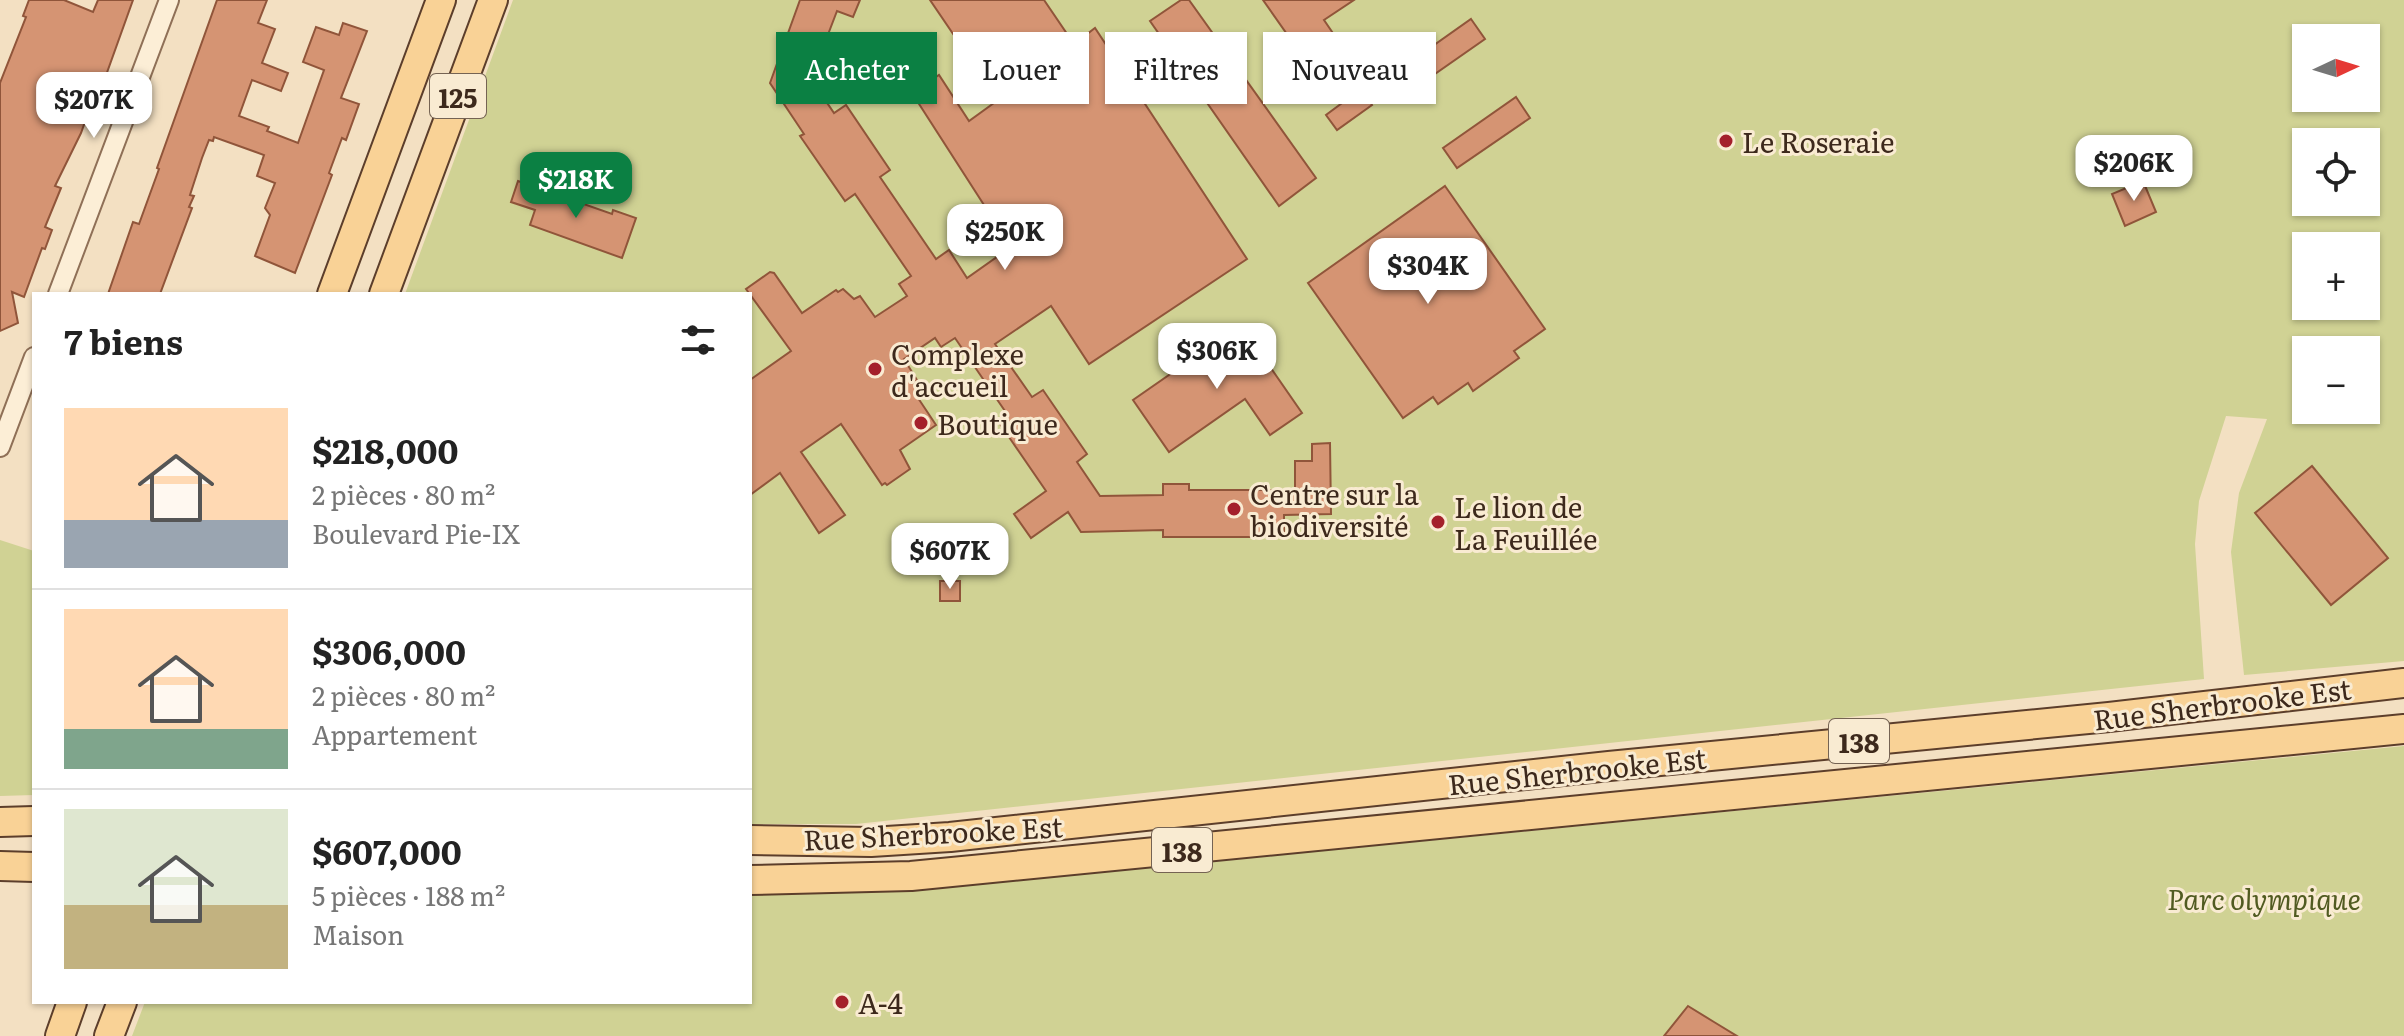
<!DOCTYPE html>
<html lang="fr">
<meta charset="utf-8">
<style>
:root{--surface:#fff;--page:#f6f6f6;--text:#222;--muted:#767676;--line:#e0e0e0;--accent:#0b8043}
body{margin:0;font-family:Literata,serif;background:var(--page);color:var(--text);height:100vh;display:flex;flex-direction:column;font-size:30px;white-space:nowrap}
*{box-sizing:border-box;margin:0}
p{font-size:26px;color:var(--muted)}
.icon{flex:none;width:44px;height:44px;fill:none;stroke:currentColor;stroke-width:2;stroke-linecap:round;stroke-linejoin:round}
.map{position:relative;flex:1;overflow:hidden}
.sheet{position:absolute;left:32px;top:292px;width:720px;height:712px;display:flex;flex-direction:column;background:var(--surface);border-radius:0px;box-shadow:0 2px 6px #0004}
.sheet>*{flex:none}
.top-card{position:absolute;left:776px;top:32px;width:760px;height:72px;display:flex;gap:16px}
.needle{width:52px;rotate:86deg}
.tools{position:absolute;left:2292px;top:24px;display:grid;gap:16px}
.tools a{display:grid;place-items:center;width:88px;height:88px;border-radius:0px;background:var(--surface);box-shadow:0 2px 6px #0004;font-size:40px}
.price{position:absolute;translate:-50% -68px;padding:0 18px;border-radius:16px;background:#fff;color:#222;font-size:26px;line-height:52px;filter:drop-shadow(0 2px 4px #0008)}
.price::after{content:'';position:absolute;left:50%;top:48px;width:24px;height:18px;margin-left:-12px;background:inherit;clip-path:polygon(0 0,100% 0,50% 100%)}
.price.current{background:var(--accent);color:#fff}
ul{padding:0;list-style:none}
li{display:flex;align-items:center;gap:24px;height:200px;padding:0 32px}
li+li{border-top:2px solid var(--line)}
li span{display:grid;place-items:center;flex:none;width:224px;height:160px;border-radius:0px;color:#555}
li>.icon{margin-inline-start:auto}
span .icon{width:96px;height:96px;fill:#fffc;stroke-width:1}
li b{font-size:34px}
h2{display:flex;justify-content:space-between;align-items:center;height:96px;padding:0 32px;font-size:34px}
.tag{padding:0 28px;border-radius:0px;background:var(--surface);box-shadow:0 2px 6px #0004;font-size:28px;line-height:72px}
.tag.current{background:var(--accent);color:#fff}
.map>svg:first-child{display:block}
</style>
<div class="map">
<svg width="2404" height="1036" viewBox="0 0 2404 1036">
<rect width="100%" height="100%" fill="#f3e0c2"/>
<!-- green -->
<g fill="#d0d294" fill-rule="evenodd">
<path d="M513,0h1891v661l-160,14 -13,-123 8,-59 28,-74 -41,-3 -27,85 -4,43 9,135 -1348,145h-106v-530h-345zM2306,38h60v60h-60zM2306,142h60v60h-60zM2306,246h60v60h-60zM2306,350h60v60h-60z"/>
<path d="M0,540l34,11v244l-34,1z"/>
<path d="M2404,746v290h-2272l13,-34h605v-110l150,-2 155,-13z"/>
</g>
<!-- building -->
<g fill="#d59473" stroke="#90553a" stroke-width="2">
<path d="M29,0h35l29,12 5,-12h35l-33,92 -4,-1 -15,42 -26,53 6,2 -16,39 7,3 -7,19 -3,-1 -18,49 -12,-5 6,31 -18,8v-248l26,-66 -3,-1z"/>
<path d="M217,0h50l-9,23 17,6 -13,34 26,10 -7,18 -29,-11 -13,36 30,11 -2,4 31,12 26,-73 -21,-8 13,-35 23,8 4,-12 24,8 -26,67 18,6 -13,36 -4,-2 -13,35 3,2 -37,98 -40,-17 15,-41 -5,-7 10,-25 -18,-7 7,-21 -50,-18 -1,4 -4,-1 -7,18 -12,37 4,1 -5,11 3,1 -32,86h-52l25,-72 6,2 20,-55 -2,-1z"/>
<path d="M800,0h60l-7,17 -16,-6 -26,68 23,34 12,-8 44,65 -10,7 56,82 13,-9 18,28 44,-31 -99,-154 27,-18 30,46 29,-21 -68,-100h114l30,44 21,-16 152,231 -158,105 -38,-58 -56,38 37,53 11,-7 44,64 -10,8 23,34 63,-1v-11h26v6h106v-29h17v-17l18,-1 1,71 -47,1v22h-121v-7l-82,2 -13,-20 -37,26 -17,-24 32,-23 -48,-70 9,-7 -52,-76 -14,9 -6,-9 -31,21 13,21 -3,3 6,11 -2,4 18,27 -36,25 10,19 -23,16 -2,-2 -3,2 -41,-61 -40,28 44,63 -26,18 -39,-60 -30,22v-115l41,-29 -45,-62 24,-17 4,1 28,40 34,-23 2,2 5,-3 11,10 6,-3 15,21 32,-21 -8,-12 12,-8 -56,-82 -10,7 -45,-65 4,-2 -34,-51z"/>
<path d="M1181,0h8l127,178 -37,28 -129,-185z"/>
<path d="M1263,0h91l-30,20 15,22 -31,22z"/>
<path d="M1471,19l14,20 -86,60 -13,-20z"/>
<path d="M1361,89l11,16 -35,25 -11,-15z"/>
<path d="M1516,97l14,21 -73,50 -14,-20z"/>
<path d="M518,181l94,33 1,-4 23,8 -14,40 -92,-33 5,-15 -24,-8z"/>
<path d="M2143,181l13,31 -31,14 -13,-32z"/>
<path d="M1445,186l100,143 -31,22 5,7 -46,33 -5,-8 -30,21 -5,-7 -30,21 -95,-135z"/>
<path d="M1241,325l61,88 -32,22 -25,-36 -76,53 -36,-52z"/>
<path d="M2312,466l76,92 -57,47 -76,-92z"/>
<rect x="940" y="581" width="20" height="20"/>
<path d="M1688,1006l26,16 23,14h-73z"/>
</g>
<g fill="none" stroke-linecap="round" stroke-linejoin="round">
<defs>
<g id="street">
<path d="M58,294l111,-294"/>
<path d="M0,447l34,-90"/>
</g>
<g id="primary">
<path d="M332,294l109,-294"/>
<path d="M384,294l109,-294"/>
<path d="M0,822l34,-1"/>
<path d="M750,840l121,2 79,-5 659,-71 500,-49 295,-34"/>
<path d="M0,866l34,1"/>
<path d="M750,880l161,-4 1493,-147"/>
<path d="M60,1036l12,-34"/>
<path d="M109,1036l13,-34"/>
</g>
</defs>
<!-- street casing -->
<use href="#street" stroke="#8f7057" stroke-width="22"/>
<!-- primary casing -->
<use href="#primary" stroke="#5c3e2b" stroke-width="32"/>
<!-- street -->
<use href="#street" stroke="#fceed6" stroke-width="18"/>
<!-- primary -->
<use href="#primary" stroke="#f9d296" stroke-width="28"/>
</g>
<!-- markers -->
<g fill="#a4202b" stroke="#f9ebd2" stroke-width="3">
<circle cx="1726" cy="141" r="8"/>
<circle cx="875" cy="369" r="8"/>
<circle cx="921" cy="423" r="8"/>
<circle cx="1234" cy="509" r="8"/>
<circle cx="1438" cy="522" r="8"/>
<circle cx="842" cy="1002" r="8"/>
</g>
<g text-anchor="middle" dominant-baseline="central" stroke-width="6" stroke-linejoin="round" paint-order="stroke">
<!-- shield labels -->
<g fill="#f9ebd2" stroke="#756353" stroke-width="2">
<rect x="430" y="74" width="56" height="44" rx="6"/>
<rect x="1829" y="719" width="60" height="44" rx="6"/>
<rect x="1152" y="828" width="60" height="44" rx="6"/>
</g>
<g font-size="26" font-weight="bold" fill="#3d291c">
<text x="458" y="96">125</text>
<text x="1859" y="741">138</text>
<text x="1182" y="850">138</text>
</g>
<!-- poi labels -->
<g font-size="28" fill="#3d291c" stroke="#f9ebd2" text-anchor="start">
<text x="1742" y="141">Le Roseraie</text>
<text x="891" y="353">Complexe<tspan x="891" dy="32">d'accueil</tspan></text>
<text x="937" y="423">Boutique</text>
<text x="1250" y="493">Centre sur la<tspan x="1250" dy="32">biodiversité</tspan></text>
<text x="1454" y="506">Le lion de<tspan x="1454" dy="32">La Feuillée</tspan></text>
<text x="858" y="1002">A-4</text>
</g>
<!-- street labels -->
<g font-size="28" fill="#3d291c" stroke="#f9ebd2">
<text transform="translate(2222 703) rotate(-7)">Rue Sherbrooke Est</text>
<text transform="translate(1577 770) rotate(-6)">Rue Sherbrooke Est</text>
<text transform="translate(933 832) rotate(-3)">Rue Sherbrooke Est</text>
</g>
<!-- park labels -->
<g font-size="28" font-style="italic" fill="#515b21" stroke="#f9ebd2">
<text x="2264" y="898">Parc olympique</text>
</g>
</g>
</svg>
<div class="tools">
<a><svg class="needle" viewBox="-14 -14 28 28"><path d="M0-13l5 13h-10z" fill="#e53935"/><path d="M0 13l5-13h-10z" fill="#767676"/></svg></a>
<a><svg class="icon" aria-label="locate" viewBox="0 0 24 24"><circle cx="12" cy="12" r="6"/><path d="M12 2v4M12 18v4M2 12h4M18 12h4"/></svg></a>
<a>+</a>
<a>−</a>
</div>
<b class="price" style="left:94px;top:140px">$207K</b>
<b class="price" style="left:2134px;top:203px">$206K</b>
<b class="price current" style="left:576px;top:220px">$218K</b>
<b class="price" style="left:1005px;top:272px">$250K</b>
<b class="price" style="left:1428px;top:306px">$304K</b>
<b class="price" style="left:1217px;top:391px">$306K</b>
<b class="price" style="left:950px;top:591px">$607K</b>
<div class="top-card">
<a class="tag current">Acheter</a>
<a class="tag">Louer</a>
<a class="tag">Filtres</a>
<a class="tag">Nouveau</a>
</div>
<section class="sheet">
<h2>7 biens<svg class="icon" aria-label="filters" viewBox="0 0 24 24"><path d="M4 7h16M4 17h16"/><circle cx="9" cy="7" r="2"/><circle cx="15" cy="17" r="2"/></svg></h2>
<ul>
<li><span style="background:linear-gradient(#ffd9b3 70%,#9aa5b1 0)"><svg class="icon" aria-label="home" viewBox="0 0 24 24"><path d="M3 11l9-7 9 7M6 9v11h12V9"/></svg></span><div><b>$218,000</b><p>2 pièces · 80 m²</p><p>Boulevard Pie-IX</p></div></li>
<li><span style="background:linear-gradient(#ffd9b3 75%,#7fa58c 0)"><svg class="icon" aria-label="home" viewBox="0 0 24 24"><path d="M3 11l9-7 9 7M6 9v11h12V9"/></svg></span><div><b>$306,000</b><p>2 pièces · 80 m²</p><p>Appartement</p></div></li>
<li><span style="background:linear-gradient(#dfe7d0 60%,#c2b280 0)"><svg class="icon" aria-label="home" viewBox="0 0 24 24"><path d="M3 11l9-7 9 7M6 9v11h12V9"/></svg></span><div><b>$607,000</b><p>5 pièces · 188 m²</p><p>Maison</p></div></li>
</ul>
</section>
</div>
